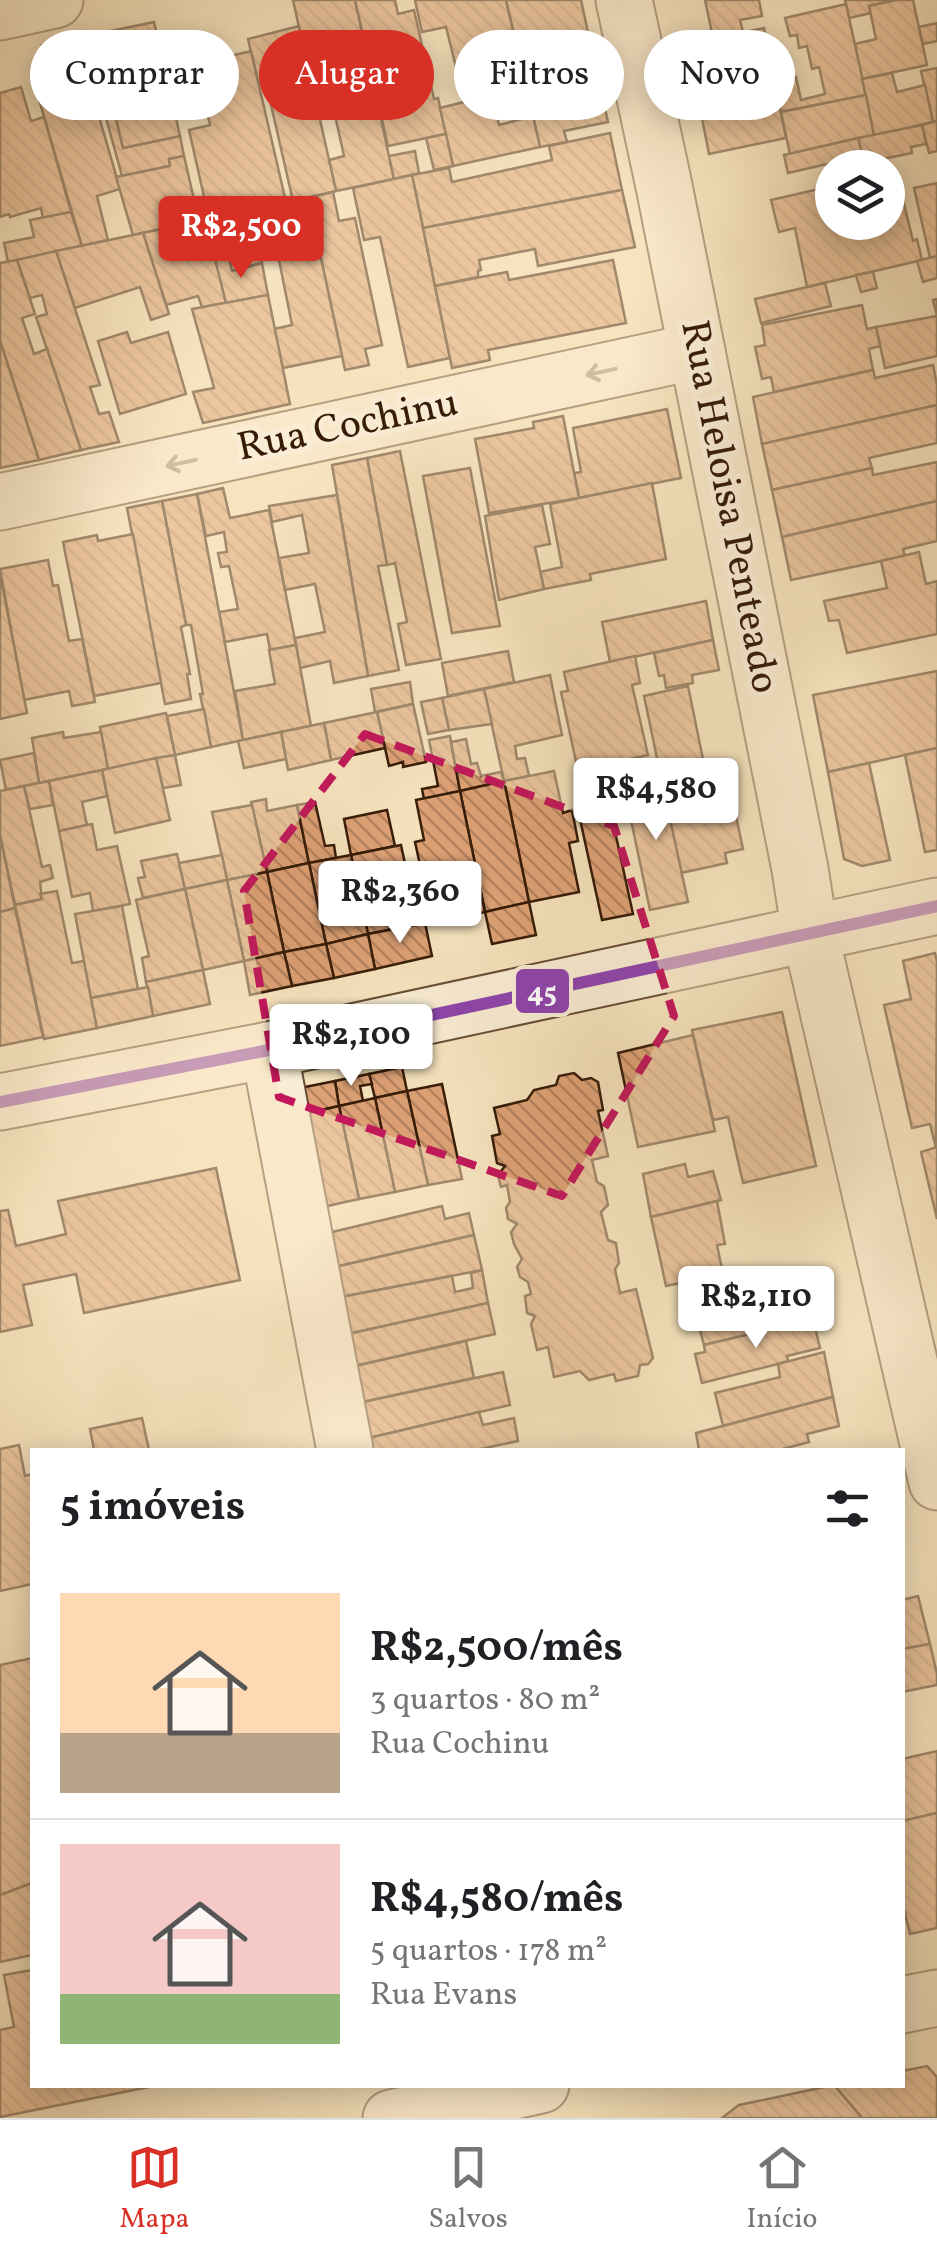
<!DOCTYPE html>
<html lang="pt">
<meta charset="utf-8">
<style>
:root{--surface:#fff;--page:#f2f2f2;--text:#202124;--muted:#757577;--line:#e0e0e0;--accent:#d93025}
body{margin:0;font-family:Vollkorn,serif;background:var(--page);color:var(--text);height:100vh;display:flex;flex-direction:column;font-size:38px;white-space:nowrap}
*{box-sizing:border-box;margin:0}
p{font-size:32px;color:var(--muted)}
.icon{flex:none;width:55px;height:55px;fill:none;stroke:currentColor;stroke-width:2;stroke-linecap:round;stroke-linejoin:round}
.map{position:relative;flex:1;overflow:hidden}
.sheet{position:absolute;left:30px;top:1448px;width:875px;height:640px;display:flex;flex-direction:column;background:var(--surface);border-radius:0px;box-shadow:0 5px 25px #0003}
.sheet>*{flex:none}
.guide{position:absolute;left:30px;top:30px;width:878px;height:90px;display:flex;gap:20px}
.controls{position:absolute;left:815px;top:150px;display:grid;gap:20px}
.controls a{display:grid;place-items:center;width:90px;height:90px;border-radius:50%;background:var(--surface);box-shadow:0 5px 25px #0003;font-size:50px}
.price{position:absolute;translate:-50% -85px;padding:0 22px;border-radius:10px;background:#fff;color:#222;font-size:32px;line-height:65px;filter:drop-shadow(0 2px 5px #0008)}
.price::after{content:'';position:absolute;left:50%;top:60px;width:30px;height:22px;margin-left:-15px;background:inherit;clip-path:polygon(0 0,100% 0,50% 100%)}
.price.selected{background:var(--accent);color:#fff}
ul{padding:0;list-style:none}
li{display:flex;align-items:center;gap:30px;height:250px;padding:0 30px}
li+li{border-top:2px solid var(--line)}
li span{display:grid;place-items:center;flex:none;width:280px;height:200px;border-radius:0px;color:#555}
li>.icon{margin-inline-start:auto}
span .icon{width:120px;height:120px;fill:#fffc;stroke-width:1}
li b{font-size:42px}
h2{display:flex;justify-content:space-between;align-items:center;height:120px;padding:0 30px;font-size:42px}
.tag{padding:0 35px;border-radius:45px;background:var(--surface);box-shadow:0 5px 25px #0003;font-size:35px;line-height:90px}
.tag.selected{background:var(--accent);color:#fff}
.tab-bar{display:flex;justify-content:space-around;align-items:center;height:140px;border-top:2px solid var(--line);background:var(--surface);font-size:28px;color:var(--muted)}
.tab-bar a{display:grid;justify-items:center;gap:5px}
.tab-bar .selected{color:var(--accent)}
.map>svg:first-child{display:block}
</style>
<div class="map">
<svg width="937" height="2118" viewBox="0 0 937 2118">
<defs>
<pattern id="building-back-hatch" width="6" height="6" patternUnits="userSpaceOnUse" patternTransform="scale(2.5)"><rect width="6" height="6" fill="#dea276"/><path d="M-1 5l2 2M0 0l6 6M5-1l2 2" fill="none" stroke="#b5835f"/></pattern>
</defs>
<rect width="100%" height="100%" fill="#f7e4bf"/>
<filter id="stains"><feTurbulence type="fractalNoise" baseFrequency=".002" numOctaves="4"/><feColorMatrix values="0 0 0 0 .2 0 0 0 0 .09 0 0 0 0 .02 0 0 0 .5 -.17"/></filter>
<radialGradient id="worn" r=".72"><stop offset=".6" stop-color="#630" stop-opacity="0"/><stop offset="1" stop-color="#630" stop-opacity=".3"/></radialGradient>
<!-- building -->
<g fill="url(#building-back-hatch)" stroke="#361b07" stroke-width="2.5" fill-rule="evenodd">
<path d="M293,0h62l39,179 -58,12 -7,-31 15,-4 -16,-72 -16,3z"/>
<path d="M355,0h40l3,14 16,-4 20,89 4,-1 8,36 -58,12z"/>
<path d="M415,0h91l16,70 -62,13 -14,-56 -24,5z"/>
<path d="M506,0h75l8,37 -70,17z"/>
<path d="M705,0h54l3,16 -22,4 3,12 -30,6z"/>
<path d="M845,0h51l-27,6 2,7 -22,5z"/>
<path d="M896,0h17l14,65 -65,14 -7,-35 21,-5 -7,-33z"/>
<path d="M846,4l20,91 -85,17 -6,-30 21,-5 5,23 24,-6 -6,-27 -7,2 -5,-23 -8,2 -2,-13 -7,1 -5,-18z"/>
<path d="M154,22l12,51 -25,6 -6,-28 -36,8 12,56 4,-1 8,34 57,-12 4,20 -15,3 1,7 -48,10 -16,-58 -6,1 -23,-81z"/>
<path d="M937,23v18l-14,3 -4,-17z"/>
<path d="M299,26l37,165 -43,10 -27,-118 -8,1 -10,-45z"/>
<path d="M764,28l22,110 -77,16 -15,-77 24,-5 -8,-33z"/>
<path d="M589,37l19,85 -44,9 3,11 -27,5 -9,-39 14,-4 -13,-54z"/>
<path d="M71,40l10,34 5,-2 34,117 -23,7 11,44 -26,6 -47,-160 17,-5 -10,-36z"/>
<path d="M135,51l6,28 25,-6 14,63 -57,12 -8,-34 -4,1 -12,-56z"/>
<path d="M251,51l35,151 -77,17 -20,-89 21,-5 -14,-61z"/>
<path d="M937,68v53l-4,1 -12,-51z"/>
<path d="M892,73l5,19 28,-7 8,37 -59,14 -12,-57z"/>
<path d="M489,77l10,48 34,-9 7,31 -87,19 -13,-58 28,-7 -4,-18z"/>
<path d="M21,87l10,34 13,-4 27,95 -28,6 -2,-10 -31,9 -1,-3 -9,3v-124z"/>
<path d="M866,95l8,41 -84,18 -9,-42z"/>
<path d="M937,121v30l-8,2 -7,-28z"/>
<path d="M922,125l4,19 -15,3 1,6 -49,10 -5,-25z"/>
<path d="M610,133l12,57 -199,38 -11,-53 37,-7 3,14 100,-22 -3,-14z"/>
<path d="M446,134l7,32 -19,4 -8,-32z"/>
<path d="M858,138l4,15 -17,4v3l-57,13 -4,-18z"/>
<path d="M415,151l4,22 -25,6 -5,-23z"/>
<path d="M184,156l15,65 -66,14 -17,-58 54,-11 -1,-7z"/>
<path d="M412,175l38,183 -42,9 -28,-130 -16,3 -11,-52z"/>
<path d="M937,183v73l-7,2 -16,-70z"/>
<path d="M832,186v36h56v-36l3,17 12,-3 10,41 4,-2 5,21 -115,27 -12,-59 -16,4 -8,-32z"/>
<path d="M622,190l13,57 -97,19 -3,-17 -56,11 2,10 -3,1v6l-43,9 -12,-58z"/>
<path d="M333,192l6,29 16,-3 27,127 -17,4 4,16 -24,5 -37,-172z"/>
<path d="M308,198l34,158 -59,12 -9,-39 18,-4 -14,-70 -17,4 -10,-49zM294,226l4,25 -11,2 -4,-25z"/>
<path d="M251,210l11,53 -21,5 -5,-22 -22,6 -8,-33z"/>
<path d="M71,212l11,34 -74,16 -4,-19 30,-6 -4,-17z"/>
<path d="M206,219l20,84 -24,4 -4,-11 -32,9 -23,-72z"/>
<path d="M143,233l26,81 -18,6 -11,-33 -65,21 -19,-57z"/>
<path d="M56,251l44,134 -10,2 9,27 10,-2 10,30 -38,8 -45,-133 11,-3 -5,-19 -12,3 -13,-38z"/>
<path d="M229,256l3,15 30,-8 6,32 -42,8 -11,-44z"/>
<path d="M937,256v22l-14,4 -6,-21z"/>
<path d="M17,260l18,54 -13,4 12,36 13,-5 34,101 -42,10 -39,-119v-78z"/>
<path d="M613,260l13,63 -138,27 2,10 -38,8 -17,-82 72,-14 2,8z"/>
<path d="M873,272l4,16 -16,4 -5,-17z"/>
<path d="M825,283l6,23 -70,17 -6,-24z"/>
<path d="M268,295l22,109 -87,19 -10,-31 21,-4 -22,-79z"/>
<path d="M937,299v57l-52,12 -9,-41 61,-11 -4,-16z"/>
<path d="M862,305l5,24 9,-2 4,19 -11,3 4,21 -99,22 -3,-15 -9,2 -7,-32 10,-2 -3,-20z"/>
<path d="M127,332l4,11 37,-11 18,62 -66,20 -22,-73z"/>
<path d="M0,341l39,119 -39,8z"/>
<path d="M933,365l4,20v20l-175,39 -9,-47 120,-27 2,8z"/>
<path d="M937,405v38l-68,15 3,10 -100,22 -10,-46z"/>
<path d="M667,409l14,69 -102,20 -5,-25 7,-1 -8,-44z"/>
<path d="M563,416l16,82 -90,15 -14,-74 59,-11 -1,-6z"/>
<path d="M400,451l41,208 -35,6 -8,-41 9,-2 -12,-59 -8,2 -20,-107z"/>
<path d="M367,458l20,107 -9,1 21,104 -31,6 -36,-211z"/>
<path d="M937,462v39l-155,36 -10,-47 100,-22 1,7z"/>
<path d="M470,468l30,158 -48,7 -29,-157z"/>
<path d="M652,483l14,76 -76,15 1,6 -47,9 -4,-17 22,-5 -12,-63z"/>
<path d="M223,488l7,30 39,-8 27,135 -26,5 -3,-16 -42,8 -6,-30 19,-3 -9,-43 -8,1 -3,-14 9,-1 -3,-20 -18,4 -9,-42z"/>
<path d="M197,494l46,246 -32,7 -11,-53h3l-12,-69h-5l-24,-124z"/>
<path d="M337,495l31,181 -34,7 -4,-22 -30,7 -5,-30 30,-6 -10,-48 -30,6 -6,-32 30,-5 -7,-38 -30,7 -3,-16z"/>
<path d="M162,501l24,124 -5,2 9,47h-3l4,25 -26,5 -38,-196z"/>
<path d="M937,501v40l-34,8 2,7 -114,24 -9,-43z"/>
<path d="M542,505l8,39 -15,3 9,42 -45,11 -14,-84z"/>
<path d="M133,534l28,149 -67,13 -31,-154 34,-7 1,6z"/>
<path d="M919,552l7,32 11,-3v53l-90,19 -8,-33 -10,1 -5,-20 63,-13 -6,-27z"/>
<path d="M48,560l5,26 5,-1 11,56 13,-2 13,63 -23,4 -3,-15 -45,9 -24,-131z"/>
<path d="M0,574l27,139 -27,6z"/>
<path d="M706,601l7,39 -103,22 -8,-40z"/>
<path d="M713,640l6,30 -27,5 1,8 -27,5 -2,-13 -5,1 -5,-23z"/>
<path d="M296,645l15,81 -68,14 -8,-49 40,-7 -6,-34z"/>
<path d="M508,651l6,31 -66,14 -6,-33z"/>
<path d="M635,656l5,27 -8,2 16,70 -70,16 -17,-79 7,-1 -4,-19z"/>
<path d="M937,671v77l-109,24 -15,-77z"/>
<path d="M550,675l12,60 -47,11 2,13 8,-1 4,18 -25,5 -20,-92z"/>
<path d="M410,682l3,22 -38,8 -4,-23z"/>
<path d="M688,686l16,78 20,-4 19,89 -18,4 2,10 -46,10 -37,-177z"/>
<path d="M484,689l8,35 -43,6 -7,-32z"/>
<path d="M442,698l7,32 -21,4 -7,-32z"/>
<path d="M413,704l13,58 -23,5v-5l-14,4 -12,-54z"/>
<path d="M204,709l7,38 -36,8 -8,-39z"/>
<path d="M377,712l8,36 -54,12 -7,-37z"/>
<path d="M166,713l9,42 -67,14 -8,-42z"/>
<path d="M324,723l7,37 -43,10 -7,-38z"/>
<path d="M63,732l1,6 37,-6 7,37 -69,14 -7,-45z"/>
<path d="M281,732l5,27 -42,9 -6,-27z"/>
<path d="M450,736l10,55 -36,8 -2,-10 16,-3 -9,-46z"/>
<path d="M466,739l5,25 6,-1 4,13 20,-4 3,9 -44,10 -9,-49z"/>
<path d="M937,748v102l-12,2 -20,-97z"/>
<path d="M34,753l5,30 -33,7 -6,-30z"/>
<path d="M175,755l6,30 -18,3 -7,-30z"/>
<path d="M156,758l14,62 -55,13 -13,-63z"/>
<path d="M869,763l21,97 -28,6 -18,-7 -16,-87z"/>
<path d="M102,770l5,26 -25,6 5,23 -28,6 -10,-50z"/>
<path d="M554,771l9,42 9,-3 6,31 -9,2 10,49 -50,10 -25,-121z"/>
<path d="M660,773l28,129 -38,8 -22,-104 6,-3 -2,-9 -5,1 -3,-14z"/>
<path d="M49,781l4,24 -23,4 -6,-23z"/>
<path d="M504,781l25,121 -44,10 -25,-121z"/>
<path d="M24,786l18,81 8,-2 3,13 -13,4 2,17 -27,6 -15,-70v-44z"/>
<path d="M606,790l27,124 -31,6 -27,-124z"/>
<path d="M460,791l25,121 -43,9 -10,-49 -10,2 -7,-32 9,-2 -8,-40z"/>
<path d="M266,799l1,12 30,-6 12,58 -42,9 -16,-70z"/>
<path d="M315,802l10,44 9,-1 2,13 -27,5 -12,-58z"/>
<path d="M252,805l15,67 -40,8 -15,-68z"/>
<path d="M387,810l8,36 -44,9 -7,-36z"/>
<path d="M92,824l5,26 20,-4 13,58 -37,7 -3,-18 -18,4 -13,-66z"/>
<path d="M0,835l15,73 -15,4z"/>
<path d="M401,845l17,79 -50,10 -17,-79z"/>
<path d="M177,854l8,35 -42,9 -5,-20 7,-1 -4,-16z"/>
<path d="M222,855l5,25 -42,9 -6,-26z"/>
<path d="M351,855l17,79 -42,10 -17,-81z"/>
<path d="M309,863l17,81 -42,8 -17,-80z"/>
<path d="M267,872l17,80 -40,9 -17,-81z"/>
<path d="M227,880l17,81 -41,9 -18,-81z"/>
<path d="M185,889l18,81 -57,12 -4,-24 7,-2 -13,-56z"/>
<path d="M57,891l15,72 12,-2 13,67 -53,11 -29,-134 27,-6 -2,-5z"/>
<path d="M529,902l7,33 -44,9 -7,-32z"/>
<path d="M122,906l16,83 -47,9 -16,-84z"/>
<path d="M15,908l28,129 -43,9v-134z"/>
<path d="M425,923l7,33 -57,13 -7,-35z"/>
<path d="M368,934l7,35 -41,9 -8,-34z"/>
<path d="M326,944l8,34 -42,8 -8,-34z"/>
<path d="M284,952l8,34 -42,9 -6,-34z"/>
<path d="M935,953l2,9 -1,186 -6,-24 -18,4 -28,-123 27,-6 -8,-38z"/>
<path d="M203,970l7,34 -57,12 -7,-34z"/>
<path d="M148,987l5,29 -56,12 -6,-30z"/>
<path d="M782,1012l34,154 -73,17 -15,-66 -15,3 -21,-90z"/>
<path d="M693,1035l22,96 -77,16 -20,-94z"/>
<path d="M402,1067l5,24 -32,7 -6,-24z"/>
<path d="M574,1073l8,7 9,-2 7,4 5,28 -5,1 10,45 -16,4 5,22 7,4 4,19 -7,7 7,28 8,3 3,20 -4,6 5,24 16,-4 17,69 -5,6 -8,1 -2,11 -22,5 -2,-7 -25,6 -9,-9 -26,6 -6,-30 -11,3 -6,-26 4,-8 -8,-3 -2,-17 6,-2 -3,-12 -8,-5 -3,-10 5,-8 -8,-15 -3,-12 6,-8 -9,-5 -2,-11 4,-6 -3,-17 -6,2 -3,-12 7,-9 -8,-3 -5,-27 8,-2 -6,-26 33,-8 7,-10 22,-5 3,-9z"/>
<path d="M369,1074l3,10 -12,2 3,15 -24,5 -4,-25z"/>
<path d="M335,1081l4,25 -35,8 -4,-26z"/>
<path d="M442,1084l20,95 -34,6 -21,-94z"/>
<path d="M407,1091l21,94 -33,7 -20,-94z"/>
<path d="M375,1098l20,94 -36,7 -20,-93z"/>
<path d="M339,1106l20,93 -36,8 -19,-93z"/>
<path d="M937,1147v72l-16,-67z"/>
<path d="M685,1164l3,13 25,-6 8,29 -70,17 -8,-43z"/>
<path d="M216,1168l24,112 -156,33 -8,-39 -53,11 9,40 -32,7v-121l8,-1 8,36 50,-12 -8,-33z"/>
<path d="M717,1201l8,43 -8,1 6,29 -57,12 -15,-69z"/>
<path d="M442,1206l3,13 24,-6 5,22 -139,32 -7,-34z"/>
<path d="M474,1235l8,35 -141,27 -6,-30z"/>
<path d="M482,1270l6,33 -140,31 -7,-37 111,-21 3,16 18,-4 -2,-15z"/>
<path d="M732,1280l6,24 67,-17 8,32 -109,26 -8,-30 33,-9 -6,-24z"/>
<path d="M488,1303l7,31 -140,32 -7,-32z"/>
<path d="M813,1319l7,29 -33,8 1,5 -10,3 -76,19 -7,-29 10,-2 -1,-7z"/>
<path d="M466,1341l8,37 -111,24 -8,-36z"/>
<path d="M824,1352l9,45 -110,29 -8,-33 65,-16 -2,-13z"/>
<path d="M503,1372l7,33 -141,33 -6,-36z"/>
<path d="M833,1397l6,29 -32,8 2,8 -30,8h-80l-3,-17z"/>
<path d="M479,1412l4,13 31,-7 4,23 -42,9h-104l-3,-12z"/>
<path d="M142,1418l7,32h-55l-4,-21z"/>
<path d="M19,1445l6,31 7,-2v110l-32,7v-142z"/>
<path d="M918,1596l12,48 -28,5v-49z"/>
<path d="M930,1644l7,30v11l-35,7v-43z"/>
<path d="M32,1658v225l-32,12v-230z"/>
<path d="M937,1751v62l-33,8 -2,-62z"/>
<path d="M937,1813v115l-27,6 -8,-33v-80z"/>
<path d="M32,1883v72l-32,7v-67z"/>
<path d="M32,1970v115h127l-159,32v-87l14,-3 -10,-52z"/>
<path d="M927,2066l10,11v41h-75l-28,-33h68v-14z"/>
<path d="M834,2085l28,33h-140l17,-13z"/>
</g>
<g fill="none" stroke-linecap="round" stroke-linejoin="round">
<defs>
<g id="minor">
<path d="M624,0l40,186 136,683 10,64 127,549"/>
<path d="M0,12l55,-12"/>
<path d="M0,502l697,-151"/>
<path d="M269,1050l76,400"/>
<path d="M0,1102l269,-52 668,-144"/>
<path d="M902,2005l35,-7"/>
<path d="M391,2118l150,-33"/>
</g>
</defs>
<!-- minor casing -->
<use href="#minor" stroke="#664d35" stroke-width="59"/>
<!-- minor -->
<use href="#minor" stroke="#faedd5" stroke-width="55"/>
<defs>
<path id="bus-1" d="M0,1102l269,-52 668,-144"/>
</defs>
<!-- bus-1 casing -->
<use href="#bus-1" stroke="#faedd5" stroke-width="20"/>
<!-- bus-1 -->
<use href="#bus-1" stroke="#8e44ad" stroke-width="12"/>
</g>
<!-- one-way arrows -->
<defs><path id="oneway-shaft" d="M-6 0H5M1.5-3L5.5 0L1.5 3" fill="none" stroke-width="1.6" stroke-linecap="round" stroke-linejoin="round" transform="scale(2.5)"/></defs>
<g stroke="#a28e78">
<use href="#oneway-shaft" transform="translate(601 372) rotate(168)"/>
<use href="#oneway-shaft" transform="translate(181 463) rotate(168)"/>
</g>
<!-- marked area -->
<path d="M0 0H937V2118H0ZM365,734l249,92 60,190 -112,180 -283,-99 -35,-206z" fill="#f7e4bf" fill-opacity=".55" fill-rule="evenodd"/>
<path fill="none" stroke="#c2185b" stroke-width="8" stroke-dasharray="20 12" stroke-linejoin="round" d="M365,734l249,92 60,190 -112,180 -283,-99 -35,-206z"/>
<g text-anchor="middle" dominant-baseline="central" stroke-width="10" stroke-linejoin="round" paint-order="stroke">
<!-- street labels -->
<g font-size="40" fill="#361b07" stroke="#faedd5">
<text transform="translate(348 427) rotate(-12)">Rua Cochinu</text>
<text transform="translate(728 507) rotate(79)">Rua Heloisa Penteado</text>
</g>
</g>
<rect stroke="#faedd5" stroke-width="4" x="514" y="967" width="57" height="48" rx="10" fill="#8e44ad"/>
<g font-size="28" text-anchor="middle" font-weight="bold" fill="#fff">
<text x="542" y="1001">45</text>
</g>
<rect width="100%" height="100%" filter="url(#stains)"/>
<rect width="100%" height="100%" fill="url(#worn)"/>
</svg>
<div class="controls">
<a><svg class="icon" aria-label="layers" viewBox="0 0 24 24"><path d="M12 4l9 5-9 5-9-5zM3 14l9 5 9-5"/></svg></a>
</div>
<b class="price selected" style="left:241px;top:281px">R$2,500</b>
<b class="price" style="left:656px;top:843px">R$4,580</b>
<b class="price" style="left:400px;top:946px">R$2,360</b>
<b class="price" style="left:351px;top:1089px">R$2,100</b>
<b class="price" style="left:756px;top:1351px">R$2,110</b>
<div class="guide">
<a class="tag">Comprar</a>
<a class="tag selected">Alugar</a>
<a class="tag">Filtros</a>
<a class="tag">Novo</a>
</div>
<section class="sheet">
<h2>5 imóveis<svg class="icon" aria-label="filters" viewBox="0 0 24 24"><path d="M4 7h16M4 17h16"/><circle cx="9" cy="7" r="2"/><circle cx="15" cy="17" r="2"/></svg></h2>
<ul>
<li><span style="background:linear-gradient(#ffd9b3 70%,#b9a48a 0)"><svg class="icon" aria-label="home" viewBox="0 0 24 24"><path d="M3 11l9-7 9 7M6 9v11h12V9"/></svg></span><div><b>R$2,500/mês</b><p>3 quartos · 80 m²</p><p>Rua Cochinu</p></div></li>
<li><span style="background:linear-gradient(#f6c9c9 75%,#8fb573 0)"><svg class="icon" aria-label="home" viewBox="0 0 24 24"><path d="M3 11l9-7 9 7M6 9v11h12V9"/></svg></span><div><b>R$4,580/mês</b><p>5 quartos · 178 m²</p><p>Rua Evans</p></div></li>
</ul>
</section>
</div>
<nav class="tab-bar">
<a class="selected"><svg class="icon" aria-label="map" viewBox="0 0 24 24"><path d="M3 6l6-2 6 2 6-2v14l-6 2-6-2-6 2zM9 4v14M15 6v14"/></svg>Mapa</a>
<a><svg class="icon" aria-label="saved" viewBox="0 0 24 24"><path d="M7 4h10v16l-5-4-5 4z"/></svg>Salvos</a>
<a><svg class="icon" aria-label="home" viewBox="0 0 24 24"><path d="M3 11l9-7 9 7M6 9v11h12V9"/></svg>Início</a>
</nav>
